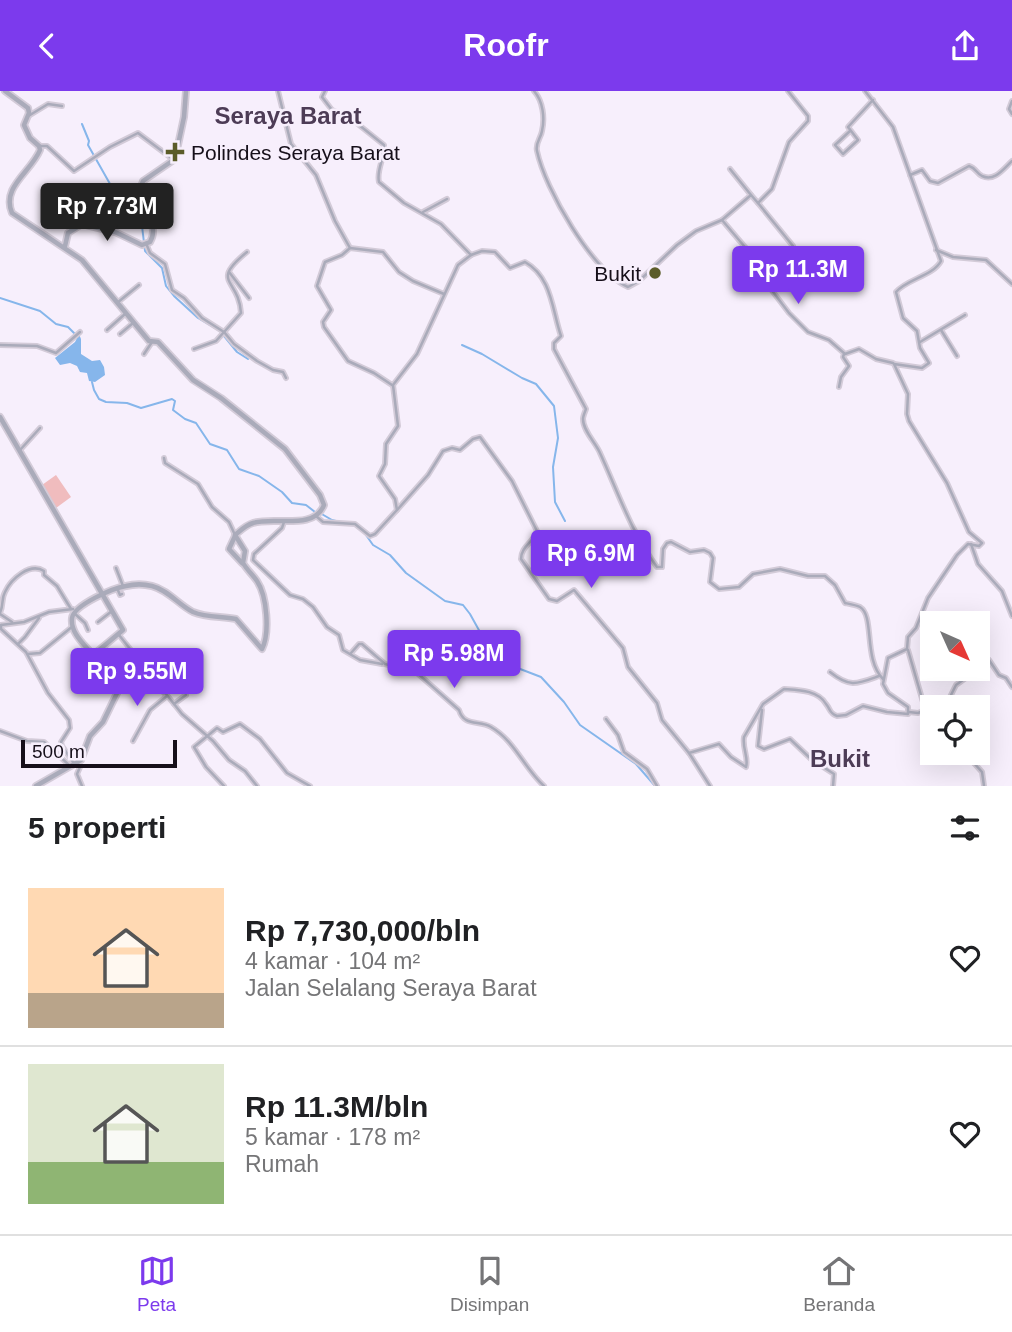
<!DOCTYPE html>
<html lang="id">
<meta charset="utf-8">
<style>
:root{--surface:#fff;--page:#f2f2f2;--text:#202124;--muted:#757577;--line:#e0e0e0;--accent:#7c3aed}
body{margin:0;font-family:Arial,sans-serif;background:var(--page);color:var(--text);height:100vh;display:flex;flex-direction:column;font-size:26px;white-space:nowrap}
*{box-sizing:border-box;margin:0}
p{font-size:23px;color:var(--muted)}
.icon{flex:none;width:38px;height:38px;fill:none;stroke:currentColor;stroke-width:2;stroke-linecap:round;stroke-linejoin:round}
.map{position:relative;height:695px;overflow:hidden}
.sheet{display:flex;flex-direction:column;background:var(--surface);flex:1}
.sheet>*{flex:none}
.needle{width:46px;rotate:135deg}
.controls{position:absolute;left:920px;top:520px;display:grid;gap:14px}
.controls a{display:grid;place-items:center;width:70px;height:70px;border-radius:0px;background:var(--surface);box-shadow:0 7px 28px #0002;font-size:35px}
.scale{position:absolute;left:21px;bottom:18px;width:156px;box-sizing:border-box;padding-left:7px;border:4px solid #160f1a;border-top:0;font-size:19px;line-height:24px;white-space:nowrap;color:#160f1a;-webkit-text-stroke:5px #f7effc;paint-order:stroke}
.price{position:absolute;translate:-50% -60px;padding:0 16px;border-radius:7px;background:var(--accent);color:#fff;font-size:23px;line-height:46px;filter:drop-shadow(0 2px 4px #0008)}
.price::after{content:'';position:absolute;left:50%;top:42px;width:21px;height:16px;margin-left:-10px;background:inherit;clip-path:polygon(0 0,100% 0,50% 100%)}
.price.on{background:#222;color:#fff}
ul{padding:0;list-style:none}
li{display:flex;align-items:center;gap:21px;height:175px;padding:0 28px}
li+li{border-top:2px solid var(--line)}
li span{display:grid;place-items:center;flex:none;width:196px;height:140px;border-radius:0px;color:#555}
li>.icon{margin-inline-start:auto}
span .icon{width:84px;height:84px;fill:#fffc;stroke-width:1}
li b{font-size:30px}
h2{display:flex;justify-content:space-between;align-items:center;height:84px;padding:0 28px;font-size:30px}
header{display:flex;justify-content:space-between;align-items:center;height:91px;padding:0 28px;background:var(--accent);color:#fff;font-size:32px;font-weight:700}
.dock{display:flex;justify-content:space-around;align-items:center;height:98px;border-top:2px solid var(--line);background:var(--surface);font-size:19px;color:var(--muted)}
.dock a{display:grid;justify-items:center;gap:4px}
.dock .on{color:var(--accent)}
.map>svg:first-child{display:block}
</style>
<header><svg class="icon" aria-label="back" viewBox="0 0 24 24"><path d="M15 5l-7 7 7 7"/></svg>Roofr<svg class="icon" aria-label="share" viewBox="0 0 24 24"><path d="M12 15V3M7 8l5-5 5 5M5 13v7h14v-7"/></svg></header>
<div class="map">
<svg width="1012" height="695" viewBox="0 0 1012 695">
<rect width="100%" height="100%" fill="#f7effc"/>
<!-- green -->
<path fill="#f0bcbe" d="M56,384l15,22 -15,11 -14,-23z"/>
<!-- water -->
<path fill="#86b6eb" d="M79,243l2,5v15l11,7 8,-1 4,7 1,8 -10,7 -6,-1 -2,-8 -7,-1 -3,-6 -7,-3 -10,2 -5,-7 20,-16z"/>
<g fill="none" stroke-linecap="round" stroke-linejoin="round">
<!-- stream -->
<g stroke="#86b6eb" stroke-width="2">
<path d="M82,33l7,17 -1,4 39,69 15,12 3,25 17,17 4,18 8,10 24,22 22,13 17,21 11,7"/>
<path d="M0,207l40,13 16,13 12,3 8,8"/>
<path d="M462,254l20,9 40,24 14,6 18,22 4,32 -5,29 2,35 10,19"/>
<path d="M92,291l2,8 5,9 7,3 21,1 14,5 31,-9 3,2 -2,9 12,9 11,4 14,21 17,6 12,19 20,7 23,16 10,11 14,2 9,7"/>
<path d="M320,422l12,7 8,2"/>
<path d="M366,444l7,10 17,10 16,18 39,28 18,4 7,9 15,27 13,6 17,20 26,10 23,25 16,23 56,39 19,22"/>
</g>
<defs>
<g id="minor">
<path d="M278,0l13,53 25,31 19,46 15,27"/>
<path d="M325,0l-3,6 10,13 22,11 30,24c1,13 -8,25 -5,37l25,21 37,21 30,31"/>
<path d="M534,0c9,10 11,27 8,40 -1,7 -7,12 -5,20 8,38 55,120 91,136l11,-6 38,-36 19,-14 26,-11 29,-25 7,8 14,-14 17,-47 19,-21v-5l-20,-25"/>
<path d="M1012,10l-3,8 3,5"/>
<path d="M30,24l18,-11 14,2"/>
<path d="M850,40l-15,14 8,9 15,-14 -10,-13 25,-27"/>
<path d="M39,55h8l27,25 36,-24 28,-14 36,27"/>
<path d="M730,78l21,26"/>
<path d="M910,84l12,-5 8,11 8,2 31,-17c7,2 7,7 13,10 13,6 22,-8 30,-15"/>
<path d="M758,112l35,43 -14,13"/>
<path d="M423,121l24,-13"/>
<path d="M722,129l28,33 11,23 28,37 19,19 21,8 16,14 14,-5 17,10 17,4"/>
<path d="M146,152l4,10 15,11 7,26 12,8 18,20 22,14 10,12 23,17 16,9 10,2 3,6"/>
<path d="M936,159l17,7 33,3 26,24"/>
<path d="M229,181l20,26"/>
<path d="M117,212l22,-18"/>
<path d="M107,239l18,-16"/>
<path d="M941,239l16,26"/>
<path d="M120,243l13,-11"/>
<path d="M920,251l45,-27"/>
<path d="M0,254l37,1 19,7 24,-21"/>
<path d="M194,258l22,-8 25,-28c-2,-35 -32,-30 6,-61"/>
<path d="M144,263l8,-12"/>
<path d="M392,294l-18,-12 -26,-12 -24,-34 -1,-5 8,-12 -14,-24 8,-24 17,-7 8,-7 33,4 16,20 14,9 31,13"/>
<path d="M839,296l2,-10 8,-11 -6,-9 1,-3"/>
<path d="M20,359l20,-22"/>
<path d="M164,367l1,5 33,21 14,23 17,15 6,13"/>
<path d="M397,419l31,-35 15,-24 9,-3 8,2 13,-11 7,-2 32,44 25,50c-3,11 -16,15 -16,28l28,40 8,2 17,-11 49,58 5,19 29,36 5,17 27,33"/>
<path d="M316,425l7,6 32,2 15,12 5,-2 22,-24 -2,-11 -16,-23 6,-12 1,-20 12,-18 -5,-41 24,-31 41,-89 13,-10 11,-4 13,1 15,16 15,-6c27,15 27,48 36,74l-7,7v6l32,60c-1,3 -3,7 -3,10 0,12 13,24 17,34 18,39 31,79 57,114h5l1,-18 4,-6 4,-1 19,10 14,-2 6,3 3,5 -3,24 9,7 20,-2 14,-13 27,-5 28,7h17l10,9 10,18c5,1 11,2 15,4 15,9 3,52 23,72"/>
<path d="M284,431l-2,6 -28,26 -1,6 37,35 13,4 10,8 14,20 12,8 4,15 17,10 22,4"/>
<path d="M971,453l7,20 24,27 10,25"/>
<path d="M116,477l7,18"/>
<path d="M117,497l3,7 2,-1"/>
<path d="M0,522c4,-9 1,-14 5,-21 6,-13 25,-30 39,-21v4l13,11 14,23"/>
<path d="M74,522l11,10 3,7"/>
<path d="M0,523l12,8"/>
<path d="M98,531l14,-11"/>
<path d="M1,534v4l25,23 22,41 21,27 1,8 -9,14 1,4 11,16"/>
<path d="M1,534l23,-3 25,-10 24,-3"/>
<path d="M119,544l63,79 31,27 16,19 16,11 12,15"/>
<path d="M18,553l7,-7 14,-19"/>
<path d="M908,559l19,66 6,6"/>
<path d="M351,562l8,-9h3l23,20 31,8 43,38c5,17 20,10 32,17 24,14 33,41 53,59"/>
<path d="M28,563l12,-1 33,-27"/>
<path d="M978,577l11,-8 10,15 7,3 6,9"/>
<path d="M830,581c20,16 27,12 49,4"/>
<path d="M126,595l6,6"/>
<path d="M121,596l28,-14"/>
<path d="M164,602l25,-19"/>
<path d="M174,613l12,-9"/>
<path d="M934,616l15,-8 7,-14 22,-16"/>
<path d="M762,619l-4,36 6,3 26,-10 21,20 23,15 -1,12"/>
<path d="M909,621l9,1 15,-6"/>
<path d="M606,628l12,16 6,17 23,17 10,17"/>
<path d="M0,640l27,10 17,1 25,23"/>
<path d="M133,650l17,-31 17,-14"/>
<path d="M965,662l17,19 2,14"/>
<path d="M78,673l2,3 -3,7 5,12"/>
<path d="M224,695l-18,-19 -12,-20 23,-19 6,4 17,-8 20,15 27,34 23,13"/>
<path d="M710,695l-21,-33 30,-9 12,13 15,10c3,-9 -4,-19 -2,-30l19,-33 21,-15c14,1 34,1 42,15 5,6 3,9 11,12l9,-1 17,-9 24,6 21,2v-7l-20,-14 -5,-9 5,-26 19,-9 1,-12 8,-9 12,-30 29,-43 11,-11 11,2 3,-3 -13,-11 -22,-49 -38,-62 -2,-7 1,-20 -14,-30 28,4 7,-5 -9,-15 -3,-17 -14,-13 -7,-26c11,-13 37,-16 45,-31l-48,-134 -28,-36"/>
</g>
<g id="tertiary">
<path d="M5,0l23,17 1,5 -5,12 6,13 9,8 1,4c-9,22 -39,37 -28,63l70,47 67,81 9,1 35,38 28,18 64,51 35,46 4,10c-10,26 -50,11 -71,18 -7,2 -12,7 -18,12l10,16 -2,12c4,7 10,12 14,18 10,15 13,52 5,68l-26,-30c-14,-3 -29,-1 -43,-7 -14,-7 -25,-22 -41,-26 -8,-2 -18,-2 -26,0 -13,2 -52,19 -54,32 -2,15 13,27 21,37"/>
<path d="M65,155l3,-13 14,-9 33,8 27,13 8,-3c12,-19 -17,-41 -7,-61l32,-22 9,-42 2,-26"/>
<path d="M0,326l123,213 -30,25 27,32 -17,35 -13,14 -9,24 -45,26"/>
<path d="M235,445l-6,13 13,14"/>
</g>
</defs>
<!-- minor casing -->
<use href="#minor" stroke="#d3cbd8" stroke-width="6"/>
<!-- tertiary casing -->
<use href="#tertiary" stroke="#d3cbd8" stroke-width="8"/>
<!-- minor -->
<use href="#minor" stroke="#aaabba" stroke-width="2.5"/>
<!-- tertiary -->
<use href="#tertiary" stroke="#aaabba" stroke-width="4.5"/>
</g>
<!-- markers -->
<g fill="#5b5c29" stroke="#f7effc" stroke-width="2.5">
<path d="M171.5 50.5h7v7h7v7h-7v7h-7v-7h-7v-7h7z"/>
<circle cx="655" cy="182" r="7"/>
</g>
<g text-anchor="middle" dominant-baseline="central" stroke-width="5" stroke-linejoin="round" paint-order="stroke">
<!-- poi labels -->
<g font-size="21" fill="#160f1a" stroke="#f7effc" text-anchor="start">
<text x="191" y="61">Polindes Seraya Barat</text>
<text x="641" y="182" text-anchor="end">Bukit</text>
</g>
<!-- quarter labels -->
<g font-size="24" font-weight="bold" fill="#4d3c56" stroke="#f7effc">
<text x="288" y="24">Seraya Barat</text>
<text x="840" y="667">Bukit</text>
</g>
</g>
</svg>
<div class="controls">
<a><svg class="needle" viewBox="-14 -14 28 28"><path d="M0-13l5 13h-10z" fill="#e53935"/><path d="M0 13l5-13h-10z" fill="#757577"/></svg></a>
<a><svg class="icon" aria-label="locate" viewBox="0 0 24 24"><circle cx="12" cy="12" r="6"/><path d="M12 2v4M12 18v4M2 12h4M18 12h4"/></svg></a>
</div>
<div class="scale">500 m</div>
<b class="price on" style="left:107px;top:152px">Rp 7.73M</b>
<b class="price" style="left:798px;top:215px">Rp 11.3M</b>
<b class="price" style="left:591px;top:499px">Rp 6.9M</b>
<b class="price" style="left:454px;top:599px">Rp 5.98M</b>
<b class="price" style="left:137px;top:617px">Rp 9.55M</b>
</div>
<section class="sheet">
<h2>5 properti<svg class="icon" aria-label="filters" viewBox="0 0 24 24"><path d="M4 7h16M4 17h16"/><circle cx="9" cy="7" r="2"/><circle cx="15" cy="17" r="2"/></svg></h2>
<ul>
<li><span style="background:linear-gradient(#ffd9b3 75%,#b9a48a 0)"><svg class="icon" aria-label="home" viewBox="0 0 24 24"><path d="M3 11l9-7 9 7M6 9v11h12V9"/></svg></span><div><b>Rp 7,730,000/bln</b><p>4 kamar · 104 m²</p><p>Jalan Selalang Seraya Barat</p></div><svg class="icon" aria-label="heart" viewBox="0 0 24 24"><path d="M12 20l-8-8c-3-5 5-10 8-4 3-6 11-1 8 4z"/></svg></li>
<li><span style="background:linear-gradient(#dfe7d0 70%,#8fb573 0)"><svg class="icon" aria-label="home" viewBox="0 0 24 24"><path d="M3 11l9-7 9 7M6 9v11h12V9"/></svg></span><div><b>Rp 11.3M/bln</b><p>5 kamar · 178 m²</p><p>Rumah</p></div><svg class="icon" aria-label="heart" viewBox="0 0 24 24"><path d="M12 20l-8-8c-3-5 5-10 8-4 3-6 11-1 8 4z"/></svg></li>
</ul>
</section>
<nav class="dock">
<a class="on"><svg class="icon" aria-label="map" viewBox="0 0 24 24"><path d="M3 6l6-2 6 2 6-2v14l-6 2-6-2-6 2zM9 4v14M15 6v14"/></svg>Peta</a>
<a><svg class="icon" aria-label="saved" viewBox="0 0 24 24"><path d="M7 4h10v16l-5-4-5 4z"/></svg>Disimpan</a>
<a><svg class="icon" aria-label="home" viewBox="0 0 24 24"><path d="M3 11l9-7 9 7M6 9v11h12V9"/></svg>Beranda</a>
</nav>
